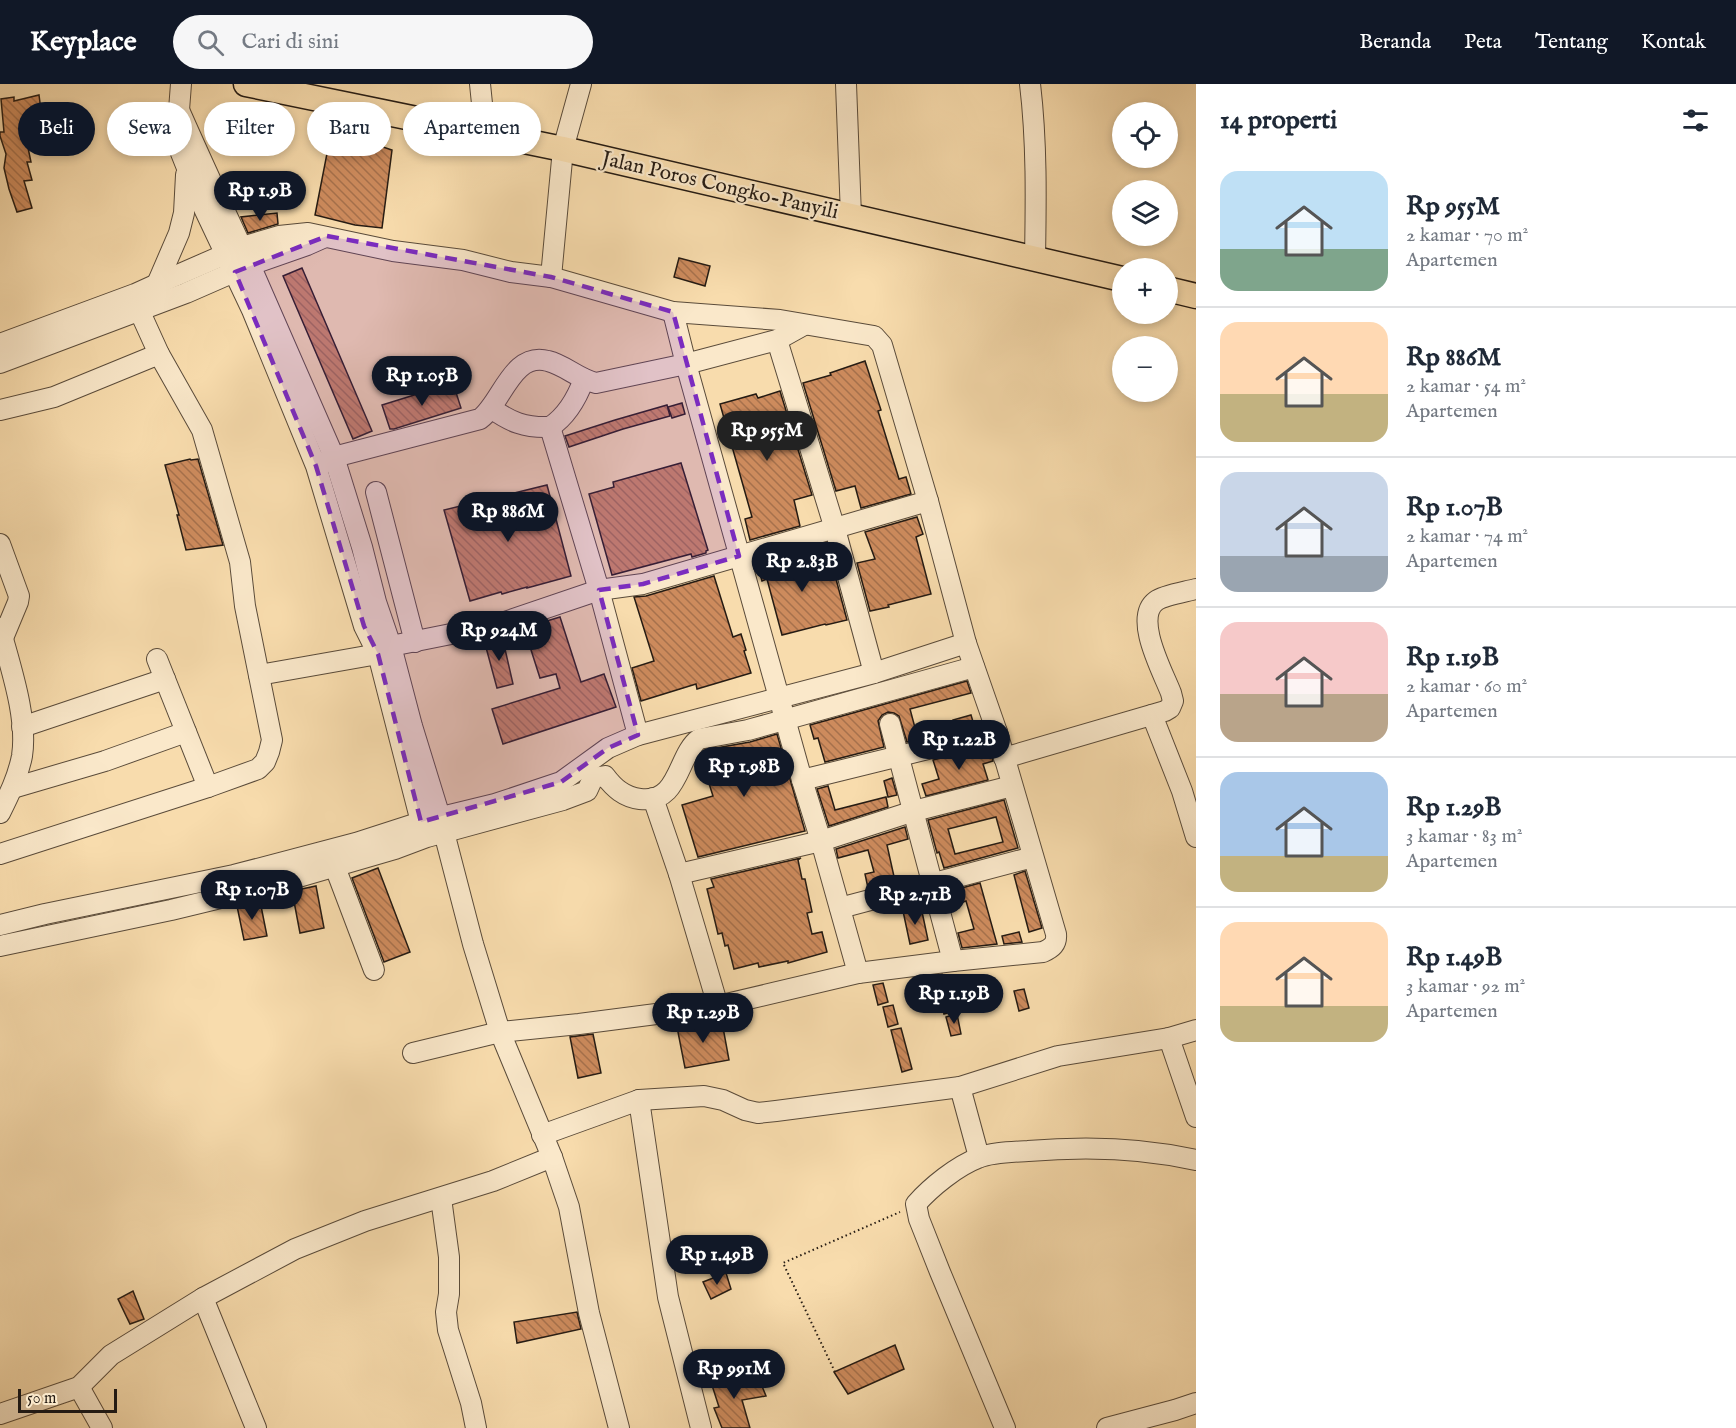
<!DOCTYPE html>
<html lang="id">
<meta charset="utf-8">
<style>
:root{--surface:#fff;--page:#f6f6f7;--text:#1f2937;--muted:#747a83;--line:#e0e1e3;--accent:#111827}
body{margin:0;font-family:"IM FELL English",serif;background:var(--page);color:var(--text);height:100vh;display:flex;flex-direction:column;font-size:22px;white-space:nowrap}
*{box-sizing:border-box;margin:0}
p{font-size:20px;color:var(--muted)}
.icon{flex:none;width:33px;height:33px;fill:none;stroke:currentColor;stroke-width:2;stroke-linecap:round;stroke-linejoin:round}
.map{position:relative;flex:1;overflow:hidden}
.sheet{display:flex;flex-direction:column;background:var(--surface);width:540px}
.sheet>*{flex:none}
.banner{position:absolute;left:18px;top:18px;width:570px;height:54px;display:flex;gap:12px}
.buttons{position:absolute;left:1112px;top:18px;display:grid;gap:12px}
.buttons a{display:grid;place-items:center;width:66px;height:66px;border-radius:50%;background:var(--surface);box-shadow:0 3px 9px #0003;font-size:30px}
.scale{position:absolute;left:18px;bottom:15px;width:99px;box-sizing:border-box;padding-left:6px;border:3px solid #251b13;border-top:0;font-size:16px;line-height:21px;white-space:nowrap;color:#251b13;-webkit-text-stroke:4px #fae8ca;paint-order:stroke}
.price{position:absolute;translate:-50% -51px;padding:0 14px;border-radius:21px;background:var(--accent);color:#fff;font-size:20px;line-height:39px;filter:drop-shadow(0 2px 3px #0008)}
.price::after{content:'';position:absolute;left:50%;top:36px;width:18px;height:14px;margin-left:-9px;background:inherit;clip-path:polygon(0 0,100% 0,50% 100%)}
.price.current{background:#222;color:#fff}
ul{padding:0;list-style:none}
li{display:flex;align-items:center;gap:18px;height:150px;padding:0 24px}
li+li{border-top:2px solid var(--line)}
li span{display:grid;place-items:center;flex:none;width:168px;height:120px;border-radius:18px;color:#555}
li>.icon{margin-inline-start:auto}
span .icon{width:72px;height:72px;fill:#fffc;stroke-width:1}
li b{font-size:26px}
h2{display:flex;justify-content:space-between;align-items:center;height:72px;padding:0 24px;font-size:26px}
.chip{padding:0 21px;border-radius:27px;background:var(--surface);box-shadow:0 3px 9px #0003;font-size:21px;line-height:54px}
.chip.current{background:var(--accent);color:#fff}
header{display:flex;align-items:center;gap:36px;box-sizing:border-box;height:84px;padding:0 30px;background:var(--accent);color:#fff}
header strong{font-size:28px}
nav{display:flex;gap:33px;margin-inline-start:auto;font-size:21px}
.search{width:420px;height:54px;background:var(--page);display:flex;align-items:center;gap:15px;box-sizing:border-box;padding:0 21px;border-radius:33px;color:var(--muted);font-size:22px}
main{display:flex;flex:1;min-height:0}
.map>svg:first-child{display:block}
</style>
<header>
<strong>Keyplace</strong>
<div class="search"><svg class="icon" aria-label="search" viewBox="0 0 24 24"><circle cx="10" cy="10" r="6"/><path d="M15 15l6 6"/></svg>Cari di sini</div>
<nav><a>Beranda</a><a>Peta</a><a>Tentang</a><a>Kontak</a></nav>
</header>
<main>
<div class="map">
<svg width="1196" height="1344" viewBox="0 0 1196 1344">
<defs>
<pattern id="building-back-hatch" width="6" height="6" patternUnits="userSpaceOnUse" patternTransform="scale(1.5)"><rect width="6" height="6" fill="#cd8b5d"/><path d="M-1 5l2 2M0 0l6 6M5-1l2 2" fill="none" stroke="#a6714c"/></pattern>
</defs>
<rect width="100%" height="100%" fill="#f8dcad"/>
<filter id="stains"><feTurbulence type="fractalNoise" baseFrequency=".00333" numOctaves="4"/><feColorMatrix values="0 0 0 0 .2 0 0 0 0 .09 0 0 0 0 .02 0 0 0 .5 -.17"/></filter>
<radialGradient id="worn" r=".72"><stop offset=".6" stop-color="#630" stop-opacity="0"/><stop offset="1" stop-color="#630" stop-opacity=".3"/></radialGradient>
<!-- building -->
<g fill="url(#building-back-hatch)" stroke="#251b13" stroke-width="1.5" fill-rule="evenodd">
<path d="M39,11l5,38 -23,-1 6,11 4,19h-4l5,18 -8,1 8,27 -15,4 -8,-23 -5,-21 2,-14 -6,-18v-4h4l-3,-33 13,-2v4z"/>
<path d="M330,54l50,8 12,4 -10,78 -27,-3 -40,-10z"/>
<path d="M277,129l1,11 -30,9 -7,-16z"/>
<path d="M679,174l31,8 -5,20 -31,-9z"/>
<path d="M302,184l70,163 -19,8 -70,-163z"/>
<path d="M865,277l16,49 -3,1 21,68 7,-2 5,17 -50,14 -6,-22 -19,5 -33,-108 28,-8 -1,-2z"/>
<path d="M453,299l8,25 -67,21h-4l-8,-24z"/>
<path d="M780,307l32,104 -18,5 6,26 -50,14 -5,-21 7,-2 -32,-113 36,-10 2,4z"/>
<path d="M682,319l3,11 -13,4 -4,-11z"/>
<path d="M667,321l3,11 -47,13 -54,18 -4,-11 50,-16z"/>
<path d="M190,375l1,1 7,-1 25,86 -37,5 -9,-35h2l-14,-50z"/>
<path d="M681,379l27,87 -2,1v2l-14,4 -1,-3 -79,21 -23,-81 25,-7 -1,-5z"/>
<path d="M547,401l24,91 -44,12v-1l-25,7 -1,-2 -31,9 -26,-91z"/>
<path d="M917,433l6,17 -7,3 15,57 -43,11 1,2 -19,4 -13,-48 18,-4 -10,-27z"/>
<path d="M805,465l7,24 21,-5 14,52 -21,5 -1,-1 -43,11 -15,-56 -5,2 -5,-18z"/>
<path d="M714,492l19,61 8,-3 5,16 -2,1 7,22 -54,16 -1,-5 -55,17 -9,-33 22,-7 -20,-64 12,-1z"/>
<path d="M560,533l21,65 23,-8 12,33 -113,37 -11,-35 68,-21 -4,-14 -16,4 -16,-50z"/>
<path d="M502,552l11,48 -16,4 -13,-48z"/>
<path d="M967,597l4,12 -61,16 8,30 -11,3 -8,-26 -5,-3 -6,-1 -6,3 -4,6 6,26 -59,15 -7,-24 -4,1 -4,-14z"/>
<path d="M971,631l3,10 -18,5 -3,-10z"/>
<path d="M777,650l28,97 -107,26 -16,-52 31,-9 -13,-41 5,-5 45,-8z"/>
<path d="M989,662l4,15 -10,3 5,16 -62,16 -4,-12 17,-5 -6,-19z"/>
<path d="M892,694l5,17 -9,2 -4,-16z"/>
<path d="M828,702l7,24 51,-13 2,10 -59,19 -12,-37z"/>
<path d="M1004,716l14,48 -74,20 -5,-16 -2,1 -9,-33zM996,733l7,25 -48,12 -7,-25z"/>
<path d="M905,743l3,12 -21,6 8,36 -27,7 -3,-14 9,-2 -6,-22 -30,8 -2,-9z"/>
<path d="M801,774l-3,2 4,19h3l7,33 -5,1 5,21 10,-2 5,20 -39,11v-2l-29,6 -1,-4 -24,6 -6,-24 -3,1 -3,-13 -4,1 -5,-21 -6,-24 7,-2 -3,-8z"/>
<path d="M378,784l32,84 -26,10 -32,-84z"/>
<path d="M1025,787l17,57 -13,4 -15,-57z"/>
<path d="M980,799l17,61 -35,4 -4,-15 16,-4 -8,-28 -15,5 -4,-14z"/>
<path d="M316,802l8,42 -24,5 -8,-42z"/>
<path d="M260,817l7,35 -23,4 -7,-34z"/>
<path d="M921,823l7,33 -18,4 -7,-33z"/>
<path d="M1019,848l3,10 -18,2 -2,-8z"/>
<path d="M942,890l4,15 -10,2 -4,-15z"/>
<path d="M883,899l5,19 -10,3 -5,-20z"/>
<path d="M1024,905l5,19 -10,3 -5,-20z"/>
<path d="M949,908l5,19 -10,3 -5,-20z"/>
<path d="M893,921l5,19 -10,3 -5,-20z"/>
<path d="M957,930l4,20 -10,2 -5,-19z"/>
<path d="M700,938l1,4 21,-4 7,38 -44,8 -8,-41z"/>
<path d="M901,944l11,41 -10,3 -11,-42z"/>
<path d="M593,950l8,39 -23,5 -8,-41z"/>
<path d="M726,1189l5,16 -20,10 -8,-17z"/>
<path d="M133,1207l11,28 -14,5 -12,-25z"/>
<path d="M577,1228l4,17 -64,14 -3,-21z"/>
<path d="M895,1261l9,24 -56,25 -14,-22z"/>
<path d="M732,1290l2,13 25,-8 7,17 -24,4 8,28h-28l-8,-20 5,-1 -10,-31z"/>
</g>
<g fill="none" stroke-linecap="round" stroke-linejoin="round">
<defs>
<g id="minor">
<path d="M181,0l-2,26v38l20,50 53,112 64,156 48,160 14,28 43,168 5,11"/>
<path d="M480,0l5,49"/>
<path d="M846,0l5,132"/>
<path d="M1030,0c7,58 6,117 5,175"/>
<path d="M551,193l12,-128 18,-65"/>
<path d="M157,200l22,-51 5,-20 2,-38"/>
<path d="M136,213l3,13 20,44"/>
<path d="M673,228l13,52 116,416 19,61 37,132"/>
<path d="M777,256l58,189 39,144"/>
<path d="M0,260l135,-50 22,-10 85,-37 37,-11 29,-3 85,18 70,9 48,12 40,5 122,35 107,8 94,16 8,9 46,156 38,142 31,89 59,202c1,10 -4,14 -13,18l-90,9 -95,12 -140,33 -139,18 -79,8 -27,-88 -33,-127 -28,-91 -21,-80 -15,-44 -14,-55 -28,-90 -84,-192c-24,-51 -48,-103 -71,-155"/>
<path d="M0,279l186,-70 64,-28 57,-20 18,-8"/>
<path d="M491,324c19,14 34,20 59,19 17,-11 27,-29 34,-48"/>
<path d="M0,326l54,-13 105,-43 43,76 38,132 5,44 27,134 -3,12 -4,10 -7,7 -50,18 -208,67"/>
<path d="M550,343l49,163 39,145"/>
<path d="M323,379l11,-6 146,-38c22,-16 32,-68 68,-58 17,4 30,18 48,22l90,-19 91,-24 27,-15"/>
<path d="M376,408l39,150"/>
<path d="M0,460l19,52 -1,6 -15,36"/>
<path d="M0,544c10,38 28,89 22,128 -4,21 -13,39 -22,57"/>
<path d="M157,575l51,128"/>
<path d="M259,591l119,-21 13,-8 105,-21 103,-35 44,-6 285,-83"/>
<path d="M1152,631l30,76 14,46"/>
<path d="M890,640l63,237"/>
<path d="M22,643l143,-48"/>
<path d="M1004,674l161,-47 5,-3 3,-7 -2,-8c-8,-21 -38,-75 -15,-92 8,-6 29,-9 40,-12"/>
<path d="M802,696l195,-48"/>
<path d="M13,704l92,-27 81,-29"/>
<path d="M653,714l26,76 39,132"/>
<path d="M335,783l39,103"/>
<path d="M679,790l142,-33 93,-30 98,-25"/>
<path d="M840,824l193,-51"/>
<path d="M0,841l45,-11 189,-39 122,-32 65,-21 74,-18 66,-22 47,-34 30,-13 236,-62 92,-30"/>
<path d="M0,862l171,-36 83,-20 141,-41 32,-12 136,-37 24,-9 6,-13 12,-2c9,12 19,21 35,23 40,5 37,-44 59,-60l49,-9 226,-63"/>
<path d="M1169,954l27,79"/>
<path d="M413,969l87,-21 52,125 17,50 20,106 30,115"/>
<path d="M960,1003l19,70"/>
<path d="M639,1016l29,197 33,131"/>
<path d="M542,1051l97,-35 65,-4 19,4 22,10 13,3 18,-2 184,-24 98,-31 111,-18 27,-8"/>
<path d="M441,1114l8,59v37l-3,18 2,18 23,73 5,25"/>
<path d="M203,1214l53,130"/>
<path d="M79,1303l23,41"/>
<path d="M0,1330l79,-27 32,-32 92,-57 92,-49 70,-28 128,-40 59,-24"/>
<path d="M1005,1344l-65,-156 -21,-53 -3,-15c15,-17 41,-38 62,-46 14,-6 34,-6 50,-7 57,-5 111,-4 168,9"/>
<path d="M1107,1344l68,-18 21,-7"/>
</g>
<g id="major">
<path d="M246,0l317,65 559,130"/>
<path d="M1167,205l29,7"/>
</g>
</defs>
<!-- minor casing -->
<use href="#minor" stroke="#5a4b3a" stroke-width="22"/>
<!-- major casing -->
<use href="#major" stroke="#251b13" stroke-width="27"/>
<!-- path -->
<path stroke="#251b13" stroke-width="2" stroke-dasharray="1.5 3" stroke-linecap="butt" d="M835,1288l-52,-109 117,-51"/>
<!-- minor -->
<use href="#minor" stroke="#fae8ca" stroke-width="20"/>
<!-- major -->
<use href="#major" stroke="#f8dcad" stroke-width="24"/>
</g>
<!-- marked area -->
<path fill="#7b2cbf" fill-opacity="0.2" stroke="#7b2cbf" stroke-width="4.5" stroke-dasharray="12 8" stroke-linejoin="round" d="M327,152l224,41 122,35 66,244 -96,28 -44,6 39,145 -30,13 -47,34 -140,40 -43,-168 -14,-28 -48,-160 -81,-194z"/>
<g text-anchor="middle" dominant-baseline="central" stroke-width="4.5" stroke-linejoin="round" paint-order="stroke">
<!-- street labels -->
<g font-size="21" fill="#251b13" stroke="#fae8ca">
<text transform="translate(720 102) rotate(13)">Jalan Poros Congko-Panyili</text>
</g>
</g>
<rect width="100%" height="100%" filter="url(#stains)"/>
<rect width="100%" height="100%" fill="url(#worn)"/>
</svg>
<div class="buttons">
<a><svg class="icon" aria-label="locate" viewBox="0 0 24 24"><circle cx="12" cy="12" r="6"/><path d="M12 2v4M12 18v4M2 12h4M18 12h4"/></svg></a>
<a><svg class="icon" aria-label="layers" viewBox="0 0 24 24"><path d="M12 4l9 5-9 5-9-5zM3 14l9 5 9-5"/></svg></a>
<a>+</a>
<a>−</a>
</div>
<div class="scale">50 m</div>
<b class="price" style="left:260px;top:138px">Rp 1.9B</b>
<b class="price" style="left:422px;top:323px">Rp 1.05B</b>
<b class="price current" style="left:767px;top:378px">Rp 955M</b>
<b class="price" style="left:508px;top:459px">Rp 886M</b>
<b class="price" style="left:802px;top:509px">Rp 2.83B</b>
<b class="price" style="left:499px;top:578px">Rp 924M</b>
<b class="price" style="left:959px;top:687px">Rp 1.22B</b>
<b class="price" style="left:744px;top:714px">Rp 1.98B</b>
<b class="price" style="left:252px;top:837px">Rp 1.07B</b>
<b class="price" style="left:915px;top:842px">Rp 2.71B</b>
<b class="price" style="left:954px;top:941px">Rp 1.19B</b>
<b class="price" style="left:703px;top:960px">Rp 1.29B</b>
<b class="price" style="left:717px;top:1202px">Rp 1.49B</b>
<b class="price" style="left:734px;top:1316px">Rp 991M</b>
<div class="banner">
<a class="chip current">Beli</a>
<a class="chip">Sewa</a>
<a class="chip">Filter</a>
<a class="chip">Baru</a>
<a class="chip">Apartemen</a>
</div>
</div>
<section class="sheet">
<h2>14 properti<svg class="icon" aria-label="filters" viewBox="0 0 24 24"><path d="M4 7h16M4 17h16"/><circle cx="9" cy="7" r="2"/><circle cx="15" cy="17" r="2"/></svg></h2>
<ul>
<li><span style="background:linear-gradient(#bfe0f5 65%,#7fa58c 0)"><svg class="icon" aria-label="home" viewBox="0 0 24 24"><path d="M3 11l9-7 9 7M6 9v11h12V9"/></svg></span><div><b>Rp 955M</b><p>2 kamar · 70 m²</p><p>Apartemen</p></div></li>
<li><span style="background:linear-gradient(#ffd9b3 60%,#c2b280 0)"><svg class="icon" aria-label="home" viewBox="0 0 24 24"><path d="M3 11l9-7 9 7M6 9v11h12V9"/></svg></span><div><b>Rp 886M</b><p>2 kamar · 54 m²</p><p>Apartemen</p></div></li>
<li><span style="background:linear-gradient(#c9d6e8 70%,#9aa5b1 0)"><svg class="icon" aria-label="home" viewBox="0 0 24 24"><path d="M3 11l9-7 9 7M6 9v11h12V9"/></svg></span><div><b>Rp 1.07B</b><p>2 kamar · 74 m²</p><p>Apartemen</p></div></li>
<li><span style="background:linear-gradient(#f6c9c9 60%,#b9a48a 0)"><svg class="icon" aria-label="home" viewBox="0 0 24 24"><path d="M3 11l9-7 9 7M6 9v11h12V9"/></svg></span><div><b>Rp 1.19B</b><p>2 kamar · 60 m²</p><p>Apartemen</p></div></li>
<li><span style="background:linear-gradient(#a9c7e8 70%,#c2b280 0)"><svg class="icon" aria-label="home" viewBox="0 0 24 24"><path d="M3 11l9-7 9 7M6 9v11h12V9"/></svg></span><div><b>Rp 1.29B</b><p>3 kamar · 83 m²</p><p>Apartemen</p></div></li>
<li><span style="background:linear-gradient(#ffd9b3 70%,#c2b280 0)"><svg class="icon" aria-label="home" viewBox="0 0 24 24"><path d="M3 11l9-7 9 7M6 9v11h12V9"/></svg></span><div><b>Rp 1.49B</b><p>3 kamar · 92 m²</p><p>Apartemen</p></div></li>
</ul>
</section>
</main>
